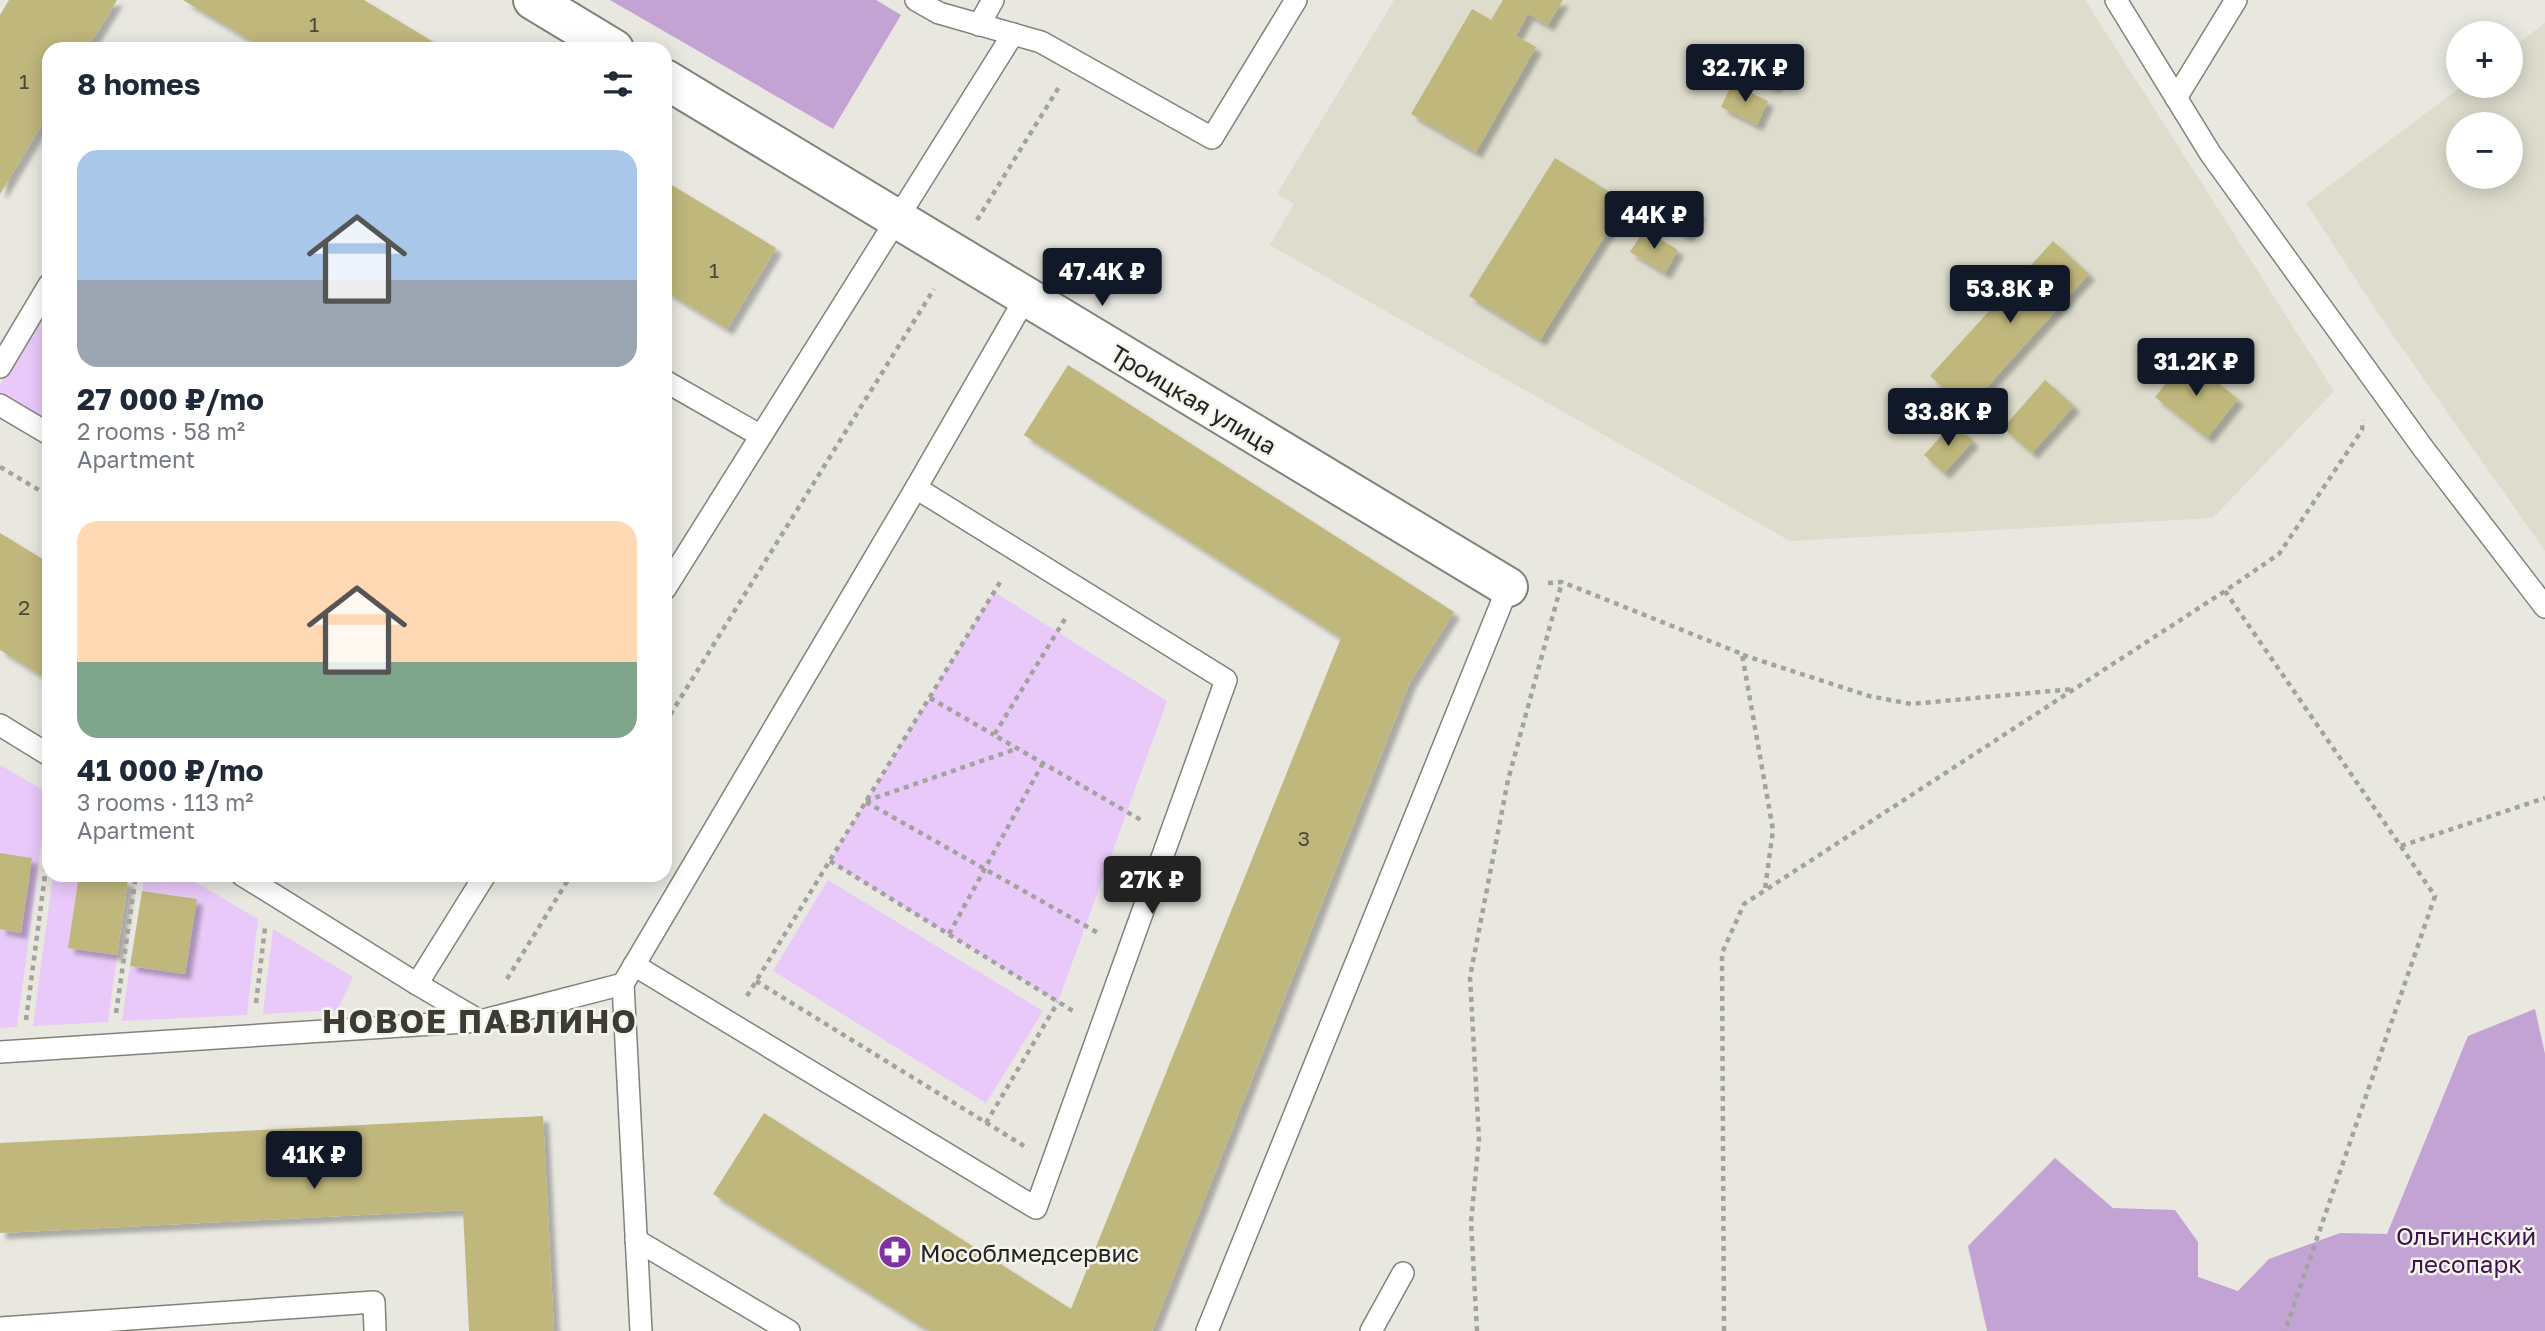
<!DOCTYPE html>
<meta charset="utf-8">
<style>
:root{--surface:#fff;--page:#f6f6f7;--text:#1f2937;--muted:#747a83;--accent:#111827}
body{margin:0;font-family:"Golos Text",sans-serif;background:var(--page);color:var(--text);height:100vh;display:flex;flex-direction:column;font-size:26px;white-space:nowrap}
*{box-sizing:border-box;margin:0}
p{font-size:23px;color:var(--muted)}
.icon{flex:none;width:38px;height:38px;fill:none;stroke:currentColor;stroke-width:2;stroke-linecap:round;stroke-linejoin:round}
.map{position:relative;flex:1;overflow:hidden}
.side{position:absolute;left:42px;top:42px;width:630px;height:840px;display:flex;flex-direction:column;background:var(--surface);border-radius:21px;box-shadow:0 4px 18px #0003}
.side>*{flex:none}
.controls{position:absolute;left:2446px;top:21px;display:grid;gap:14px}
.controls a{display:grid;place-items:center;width:77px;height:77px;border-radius:50%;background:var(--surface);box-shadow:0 4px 18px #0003;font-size:35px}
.price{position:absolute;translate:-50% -60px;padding:0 16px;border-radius:7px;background:var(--accent);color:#fff;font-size:23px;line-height:46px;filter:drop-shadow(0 2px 4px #0008)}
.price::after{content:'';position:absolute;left:50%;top:42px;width:21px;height:16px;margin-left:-10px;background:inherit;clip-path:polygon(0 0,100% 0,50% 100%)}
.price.selected{background:#222;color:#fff}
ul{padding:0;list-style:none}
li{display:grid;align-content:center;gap:14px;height:371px;padding:0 35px}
li span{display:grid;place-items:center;height:217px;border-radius:21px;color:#555}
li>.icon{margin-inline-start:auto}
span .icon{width:126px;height:126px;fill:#fffc;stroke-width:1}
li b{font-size:30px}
h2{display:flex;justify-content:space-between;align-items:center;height:84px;padding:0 35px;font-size:30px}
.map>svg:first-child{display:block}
</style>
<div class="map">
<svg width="2545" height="1331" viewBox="0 0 2545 1331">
<defs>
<filter id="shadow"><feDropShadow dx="6" dy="6" stdDeviation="2" flood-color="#0004"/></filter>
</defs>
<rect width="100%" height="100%" fill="#e8e7e0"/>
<!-- built -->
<g fill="#dddccd" fill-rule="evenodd">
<path d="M1394,0h691l249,391 -121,127 -423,23 -520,-296 24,-41 -17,-10z"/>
<path d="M2545,23v528l-157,-223 -82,-125 156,-117h49v-37zM2459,124h52v53h-52z"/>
</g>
<!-- green -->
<g fill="#e9c9fa">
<path d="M49,303v120l-49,-30v-9z"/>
<path d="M994,592l173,109 -109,301 -228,-141z"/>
<path d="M0,765l48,28 -31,234 -17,1v-99l21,3 11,-74 -32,-5z"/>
<path d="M53,875h26l-11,72 49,8 -9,67 -75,4z"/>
<path d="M144,875h39l75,44 -11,96 -125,6 8,-55 55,8 11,-75 -54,-8z"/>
<path d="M828,880l215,131 -57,92 -213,-132z"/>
<path d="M273,929l80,48 -16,33 -74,4z"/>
</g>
<!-- forest -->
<g fill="#c3a2d4">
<path d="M610,0h266l25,15 -68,114z"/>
<path d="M2535,1009l10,45v277h-558l-19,-85 87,-88 58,50 62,2 23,32v35l40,14 31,-32 71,-26 47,1 81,-198z"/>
</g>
<!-- building -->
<g fill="#bfb77c" filter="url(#shadow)">
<path d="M9,0h108l-30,49h-38v64l-49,81v-179z"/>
<path d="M183,0h181l81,49h-180z"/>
<path d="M1503,0h60l-15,25 -20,-11 -12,22 20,11 -60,105 -65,-38 61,-105 19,11z"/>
<path d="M1750,47l36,17 -12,23 -36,-17z"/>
<path d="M1732,84l36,17 -11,24 -36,-18z"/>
<path d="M1555,158l71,44 -86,138 -71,-44z"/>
<path d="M665,181l111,67 -49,81 -62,-38z"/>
<path d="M1665,193l34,20 -12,23 -35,-21z"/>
<path d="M1644,230l34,20 -13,23 -35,-21z"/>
<path d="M2053,241l36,33 -122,135 -37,-33z"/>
<path d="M2186,358l52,41 -31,39 -52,-41z"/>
<path d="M1068,365l386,247 -44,70 -258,649h-223l-216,-137 51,-81 307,196 270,-671 -317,-203z"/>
<path d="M2045,380l29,26 -42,47 -29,-25z"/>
<path d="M1953,423l20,18 -29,32 -20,-18z"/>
<path d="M0,533l49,30v117l-49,-30z"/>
<path d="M0,853l32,5 -11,75 -21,-4z"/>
<path d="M79,875l49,5 -11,75 -49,-7z"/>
<path d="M142,891l55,8 -12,75 -55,-8z"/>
<path d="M543,1116l11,215h-85l-6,-121 -463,23v-90z"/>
</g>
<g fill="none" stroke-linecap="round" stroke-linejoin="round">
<defs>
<g id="lane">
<path d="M916,0l23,13 102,29 171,96 84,-138"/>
<path d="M2116,0l94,153 213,295 122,159"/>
<path d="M979,25l14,-25"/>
<path d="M2176,98l60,-98"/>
<path d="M0,367l49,-82"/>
<path d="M665,381l96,55"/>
<path d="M0,405l49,29"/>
<path d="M665,589l348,-555"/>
<path d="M0,725l49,30"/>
<path d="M242,875l175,109 68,-109"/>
<path d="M634,965l402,243 190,-528 -310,-192"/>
<path d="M417,984l63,37 143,-37 293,-496 110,-191"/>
<path d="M623,984l18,347"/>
<path d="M0,1052l480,-31"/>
<path d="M636,1240l153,91"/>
<path d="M0,1328l374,-26 1,29"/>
<path d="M1207,1331l301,-744"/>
<path d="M1371,1331l32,-58"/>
</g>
<g id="street">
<path d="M533,0l81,49"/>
<path d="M665,79l843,508"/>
</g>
</defs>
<!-- lane casing -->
<use href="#lane" stroke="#82827b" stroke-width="24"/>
<!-- street casing -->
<use href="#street" stroke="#82827b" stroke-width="42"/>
<!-- path -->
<g stroke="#a3a29c" stroke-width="4.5" stroke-dasharray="5 5" stroke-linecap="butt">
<path d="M977,220l82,-133"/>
<path d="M0,467l49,29"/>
<path d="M1548,583l14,-1 180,72 31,176 -8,59"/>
<path d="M2225,591l210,305 -150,435"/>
<path d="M1065,619l-71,116 147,85"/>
<path d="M1743,655l126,41 42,8 162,-15"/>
<path d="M930,698l64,37"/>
<path d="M665,723l269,-434"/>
<path d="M866,801l150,-52"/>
<path d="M866,802l234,132"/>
<path d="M2401,846l144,-48"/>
<path d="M830,861l243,150"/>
<path d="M949,934l94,-171"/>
<path d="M507,979l64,-104"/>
<path d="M756,981l268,165"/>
<path d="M747,996l255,-417"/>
<path d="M256,1003l9,-75"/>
<path d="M116,1013l20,-138"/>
<path d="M26,1020l23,-176"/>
<path d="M986,1123l72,-121"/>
<path d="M1477,1331l-6,-109 8,-83 -9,-162 38,-197 54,-198"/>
<path d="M1724,1331l-2,-378 22,-49 481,-313 54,-37 83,-124 1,-10"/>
</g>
<!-- lane -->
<use href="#lane" stroke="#fff" stroke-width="21"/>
<!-- street -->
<use href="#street" stroke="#fff" stroke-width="38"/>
</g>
<!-- icons -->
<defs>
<symbol id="pharmacy-disc" viewBox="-11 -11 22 22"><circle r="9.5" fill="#8031a2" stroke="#f5f4ed"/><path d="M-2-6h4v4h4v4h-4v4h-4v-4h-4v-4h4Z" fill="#fff"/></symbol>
</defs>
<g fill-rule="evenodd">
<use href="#pharmacy-disc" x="876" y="1233" width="38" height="38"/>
</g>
<g text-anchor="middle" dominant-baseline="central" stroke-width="5" stroke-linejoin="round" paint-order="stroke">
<!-- number labels -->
<g font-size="21" fill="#4b4938">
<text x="314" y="24">1</text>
<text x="24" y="81">1</text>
<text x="714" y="270">1</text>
<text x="24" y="607">2</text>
<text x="1304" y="838">3</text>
</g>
<!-- street labels -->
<g font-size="24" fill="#242421" stroke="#f5f4ed">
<text transform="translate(1194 399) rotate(31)">Троицкая улица</text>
</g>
<!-- park labels -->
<g font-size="24" fill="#3d124e" stroke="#f5f4ed">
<text x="2466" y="1235">Ольгинский<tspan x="2466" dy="28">лесопарк</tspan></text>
</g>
<!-- poi labels -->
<g font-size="24" fill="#242421" stroke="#f5f4ed" text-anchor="start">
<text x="920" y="1252">Мособлмедсервис</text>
</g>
<!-- district labels -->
<g font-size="32" font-weight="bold" letter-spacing="2" fill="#3c3b36" stroke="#f5f4ed">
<text x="480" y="1021">НОВОЕ ПАВЛИНО</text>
</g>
</g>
</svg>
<div class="controls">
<a>+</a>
<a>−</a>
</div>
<b class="price" style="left:1745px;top:104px">32.7K ₽</b>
<b class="price" style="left:1654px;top:251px">44K ₽</b>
<b class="price" style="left:1102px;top:308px">47.4K ₽</b>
<b class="price" style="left:2010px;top:325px">53.8K ₽</b>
<b class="price" style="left:2196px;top:398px">31.2K ₽</b>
<b class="price" style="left:1948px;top:448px">33.8K ₽</b>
<b class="price selected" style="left:1152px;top:916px">27K ₽</b>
<b class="price" style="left:314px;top:1191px">41K ₽</b>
<section class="side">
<h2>8 homes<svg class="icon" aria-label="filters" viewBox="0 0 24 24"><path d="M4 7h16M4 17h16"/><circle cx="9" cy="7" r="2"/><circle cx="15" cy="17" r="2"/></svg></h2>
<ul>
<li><span style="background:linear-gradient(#a9c7e8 60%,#9aa5b1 0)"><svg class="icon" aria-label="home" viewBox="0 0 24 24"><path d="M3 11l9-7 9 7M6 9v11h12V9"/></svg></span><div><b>27 000 ₽/mo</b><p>2 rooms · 58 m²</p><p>Apartment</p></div></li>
<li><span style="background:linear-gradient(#ffd9b3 65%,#7fa58c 0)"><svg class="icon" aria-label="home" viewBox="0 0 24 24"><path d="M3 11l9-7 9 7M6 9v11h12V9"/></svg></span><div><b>41 000 ₽/mo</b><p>3 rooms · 113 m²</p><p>Apartment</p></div></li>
</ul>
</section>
</div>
